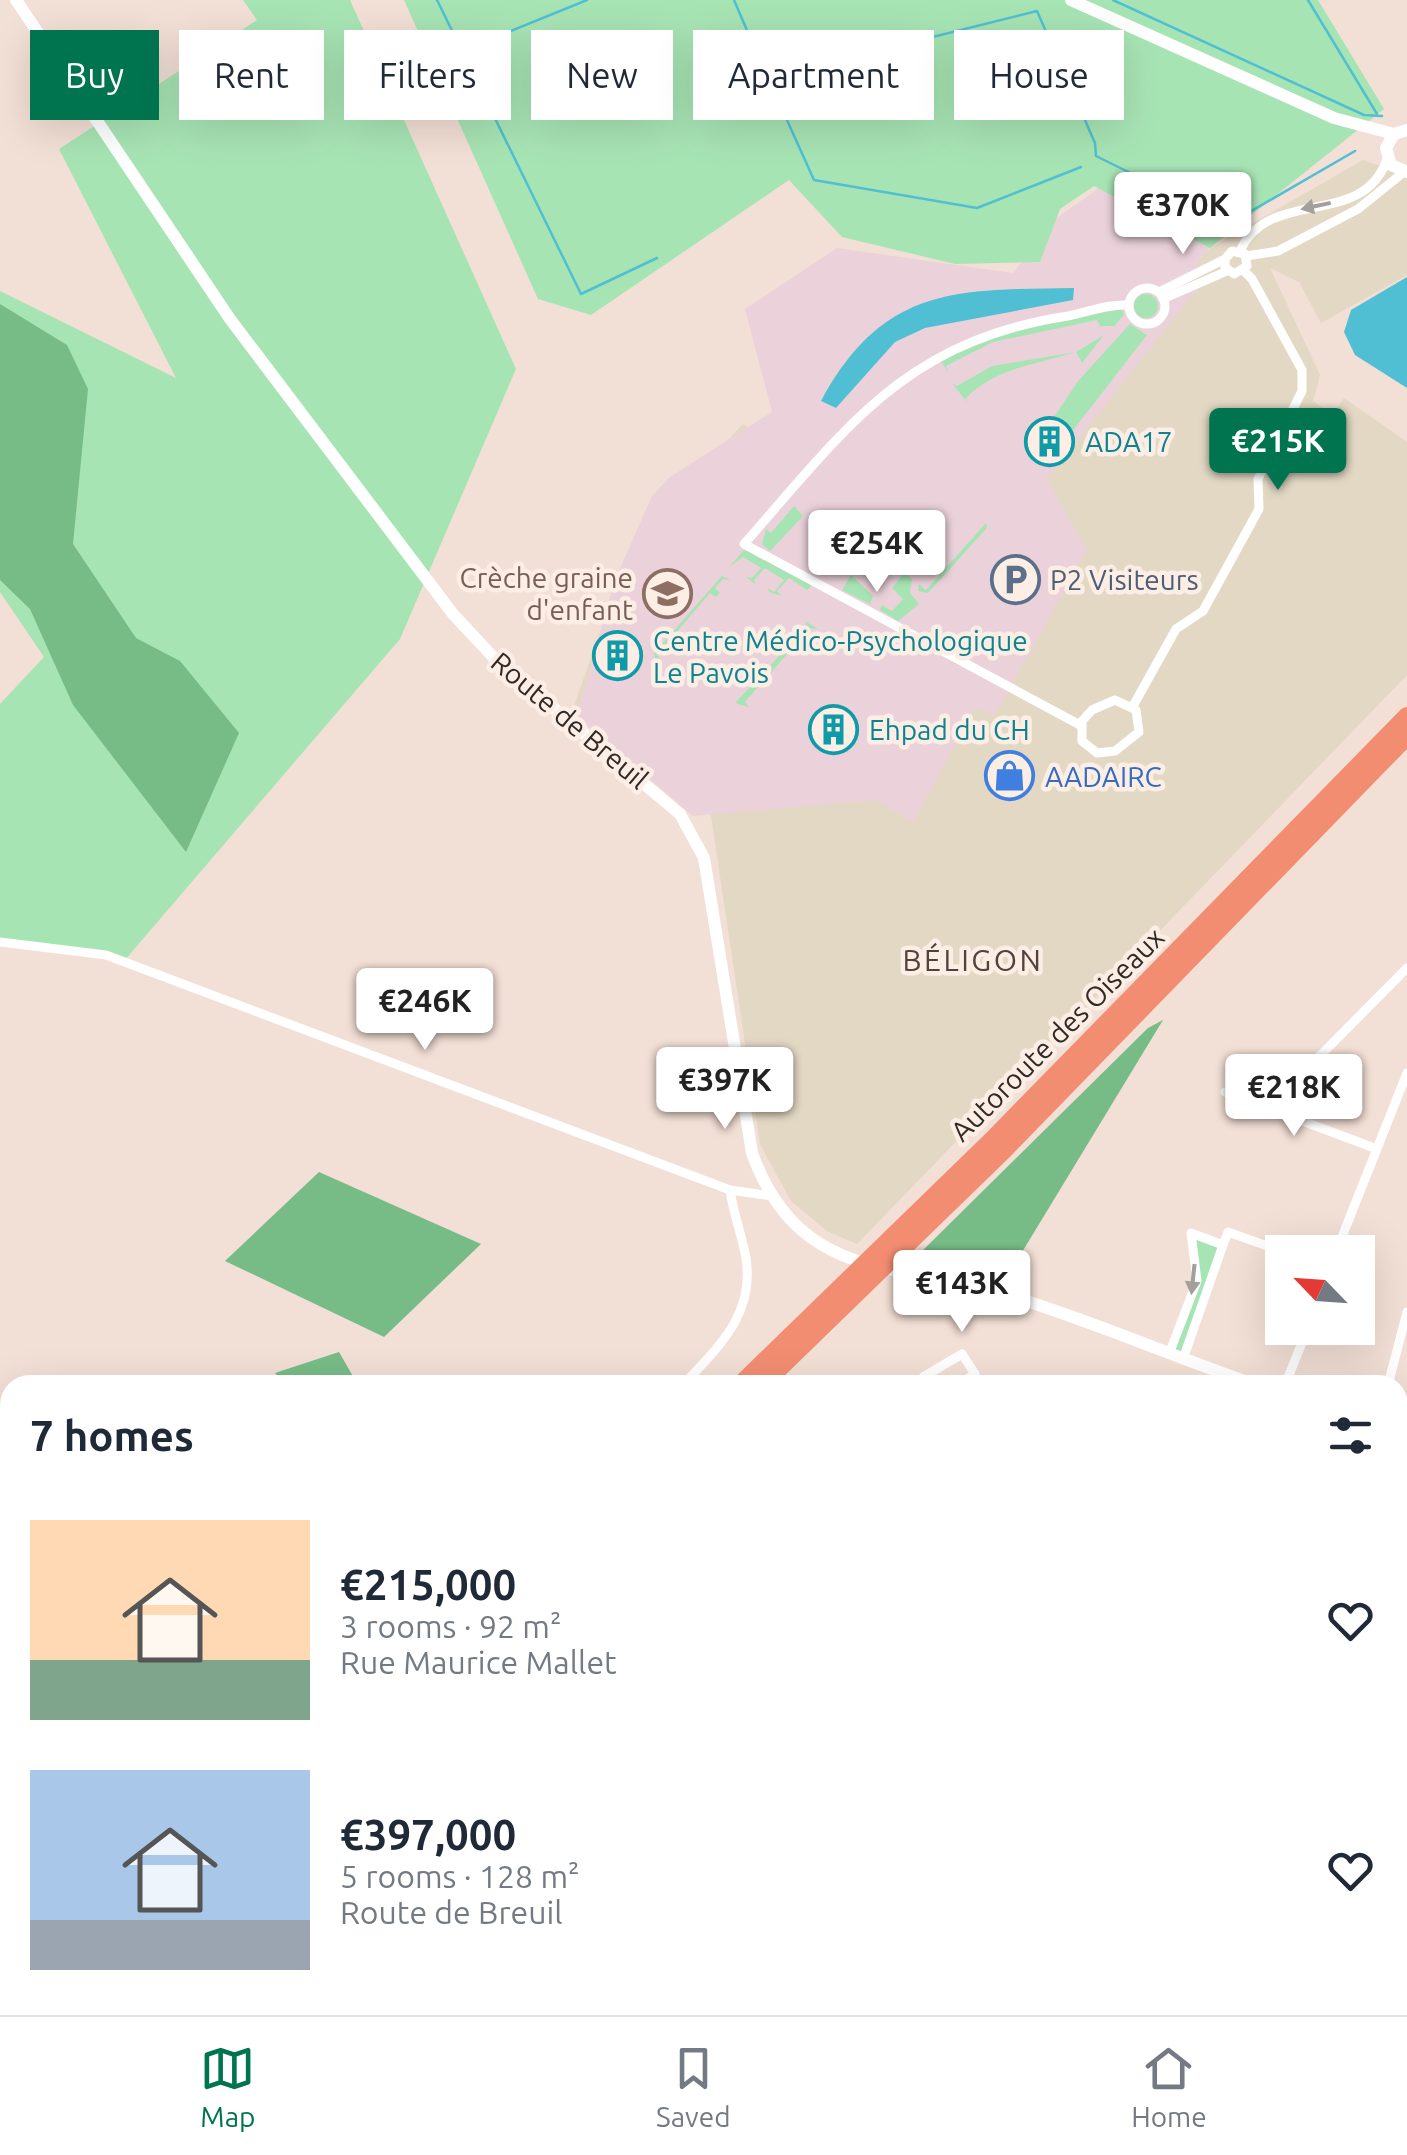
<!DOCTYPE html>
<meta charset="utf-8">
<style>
:root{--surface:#fff;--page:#f2f2f3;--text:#1f2937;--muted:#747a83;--line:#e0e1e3;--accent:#00744f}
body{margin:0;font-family:Ubuntu,sans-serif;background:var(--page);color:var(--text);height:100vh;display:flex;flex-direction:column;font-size:38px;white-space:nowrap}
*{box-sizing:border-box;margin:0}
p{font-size:32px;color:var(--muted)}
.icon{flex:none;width:55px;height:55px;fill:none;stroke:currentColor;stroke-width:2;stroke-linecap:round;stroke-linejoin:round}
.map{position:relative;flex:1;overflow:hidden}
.side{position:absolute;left:0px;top:1375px;width:1408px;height:640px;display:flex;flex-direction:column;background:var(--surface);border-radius:30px 30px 0 0;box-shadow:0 10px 40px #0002}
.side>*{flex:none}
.banner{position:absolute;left:30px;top:30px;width:1348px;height:90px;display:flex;gap:20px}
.needle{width:65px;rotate:295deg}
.tools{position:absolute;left:1265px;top:1235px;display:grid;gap:20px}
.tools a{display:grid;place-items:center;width:110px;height:110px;border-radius:0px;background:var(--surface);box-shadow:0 10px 40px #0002;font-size:50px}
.price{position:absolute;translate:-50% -85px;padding:0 22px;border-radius:10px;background:#fff;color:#222;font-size:32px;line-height:65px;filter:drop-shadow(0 2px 5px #0008)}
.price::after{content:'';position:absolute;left:50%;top:60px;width:30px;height:22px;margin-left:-15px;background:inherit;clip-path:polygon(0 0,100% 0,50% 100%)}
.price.selected{background:var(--accent);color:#fff}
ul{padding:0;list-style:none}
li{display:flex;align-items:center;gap:30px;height:250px;padding:0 30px}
li span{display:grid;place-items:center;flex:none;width:280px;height:200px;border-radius:0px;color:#555}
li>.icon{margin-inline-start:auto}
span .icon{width:120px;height:120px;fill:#fffc;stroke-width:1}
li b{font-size:42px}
h2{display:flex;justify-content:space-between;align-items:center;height:120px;padding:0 30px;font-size:42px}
.pill{padding:0 35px;border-radius:0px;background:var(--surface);box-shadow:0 10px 40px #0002;font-size:35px;line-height:90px}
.pill.selected{background:var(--accent);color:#fff}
.tab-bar{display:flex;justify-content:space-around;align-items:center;height:140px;border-top:2px solid var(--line);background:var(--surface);font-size:28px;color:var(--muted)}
.tab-bar a{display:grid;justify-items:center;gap:5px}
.tab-bar .selected{color:var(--accent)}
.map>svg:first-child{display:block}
</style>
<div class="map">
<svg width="1407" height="2015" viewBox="0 0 1407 2015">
<rect width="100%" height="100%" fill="#f2dfd5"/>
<!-- industrial -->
<path fill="#e3d8c4" d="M1363,160l44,15v100l-86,48 -22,-41 -29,-14 50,107 -7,26 19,14 12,-17 63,44v233l-550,569 -30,-13 -36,-30 -31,-57 -50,-335 -136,-103 58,-164 111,-118 56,44 366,-180 45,-40z"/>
<!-- medical -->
<path fill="#ebd2da" d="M1105,178l111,59 -26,38 6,15 -149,189 40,71 -93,166 -18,-9 -63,115 -37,-22 -183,16 -116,-99 37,-135 38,-86 18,-19 102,-65 -27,-103 92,-61 176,25 41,-53 42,-30z"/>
<!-- green -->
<g fill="#a7e4b4">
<path d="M243,0h107l166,369 -116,270 -276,322 -124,-15v-242l44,-47 -44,-65v-301l176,87 -117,-229 198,-129z"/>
<path d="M404,0h914l66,109 -174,139 -116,-62 -34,23 -20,53 -85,2 -113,-27 -53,-57 -198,135 -53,-16z"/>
<circle cx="1146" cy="306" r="12"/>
<path d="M1122,309l2,6 -10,11h-14l-3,-6 -104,22 -47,24 3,7 -9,-13 77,-31z"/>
<path d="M1130,324l17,11 -80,103h-5l-7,-6 -1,-15 24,-36z"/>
<path d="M1104,335l-22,28 -6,-11c-41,13 -79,15 -111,47l4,6 -17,-22 5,3 35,-20 84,-14z"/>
<path d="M794,506l9,10 -33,35 -8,-7 4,-15 5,4z"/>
<path d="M986,523l1,5 -59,65 -10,-2 1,-7 7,6z"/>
<path d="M744,550l3,1 65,34 -5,5 -18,-12 -12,13 5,5 -13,-4 -1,-4 6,4 10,-12 -19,-12 -11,12 2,5 -10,-8 6,1 9,-10 -18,-11 -14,10z"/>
<path d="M904,573l8,6 -2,14 9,11 -21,17 -18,-11 2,-5 10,6 11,-12 -11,-11z"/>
<path d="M851,575l22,21 -3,8 -28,-14z"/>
<path d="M722,576l9,4 -8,-1 -8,9 5,5 -4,4 -6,-4 -53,62 4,5 -5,2 -2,-9z"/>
<path d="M805,621l13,8 -8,-1 -65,74 4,5 -14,-4 72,-77z"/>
<path d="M1191,1233l32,12 -40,114 -14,-5 28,-73z"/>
</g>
<!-- forest -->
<g fill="#77bc87">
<path d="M0,304l67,41 21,44 -15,155 63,94 44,23 59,72 -53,119 -113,-147 -43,-96 -30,-29z"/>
<path d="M1163,1020l-158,260 -27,-10 -67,-8 237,-234z"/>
<path d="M319,1172l162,72 -97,93 -159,-76z"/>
<path d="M339,1352l19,33h-73l-10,-12z"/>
<path d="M95,2005h175l17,10h-183z"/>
<path d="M413,2005h64l10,10h-52z"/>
</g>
<!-- water -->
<g fill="#51bfd3">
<path d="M1407,277v111l-52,-33 -11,-23 7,-22z"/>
<path d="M1074,288l-1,12 -148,28 -30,14 -59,66 -15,-7c63,-116 136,-111 253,-113z"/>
</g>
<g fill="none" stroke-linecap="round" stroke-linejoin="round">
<!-- stream -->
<g stroke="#51bfd3" stroke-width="2.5">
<path d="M437,0l144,294 76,-36"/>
<path d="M734,0l33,77"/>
<path d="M1113,0l251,115 18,1"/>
<path d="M1308,0l69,114"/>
<path d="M464,50l123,-50"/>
<path d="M1081,167l-104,41 -163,-28 -46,-102 269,-67 58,132 1,13 73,36 53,36 133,-77"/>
</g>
<!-- street -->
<g stroke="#fff" stroke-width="9">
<path d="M1240,251c29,-65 123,-21 147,-92"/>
<path d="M1246,256l32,-5 80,-42 46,-37"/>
<circle cx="1147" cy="306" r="18"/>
<path d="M1159,292l66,-33 7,-8 13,3 2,12 -13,8 -9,-7v-8"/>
<path d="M1163,299l64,-28"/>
<path d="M1115,700l21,10 3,22 -24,19 -18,2 -15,-12v-20l10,-11z"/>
<path d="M1133,706l43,-77 27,-18 56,-102 -1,-30 44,-88v-21l-50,-91 -8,-8"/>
<path d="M1080,725l-336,-181c103,-117 161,-203 324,-228 21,-4 39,-12 60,-11"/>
<path d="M0,942l106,13 624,235 42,6"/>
<path d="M1225,1092l152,57"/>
<path d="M1281,1113l9,-27 117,-118"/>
<path d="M1223,1245l5,-13 56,20"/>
<path d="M1336,1252l71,-179"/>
<path d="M1339,1328l22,7"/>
<path d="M1169,1354l28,-73 -6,-48 32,12 -40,114"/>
<path d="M683,1385c35,-38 72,-70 63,-127 -4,-23 -13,-45 -16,-68"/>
<path d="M928,1385l-5,-8 39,-23 13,20 -18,11"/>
<path d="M1285,1385l23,-57"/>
<path d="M1388,1385l19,-73"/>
<path d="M0,1966h10"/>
</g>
<!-- secondary -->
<g stroke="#fff" stroke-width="12">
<path d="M16,0l214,319 223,295 42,45 185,155 24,44 48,295c13,36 33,69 67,90 50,32 114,30 170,46 90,27 178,65 267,96"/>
<path d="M1071,0l263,118 60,16"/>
<path d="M1407,130l-13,4 -8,14 5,17 16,7"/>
<path d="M1398,1436l9,4"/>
<path d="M1398,1956l9,2"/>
<path d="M1358,2005l5,10"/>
<path d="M1271,2015l35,-10"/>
</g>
<!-- highway -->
<g stroke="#f28d71" stroke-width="18">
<path d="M740,1385l251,-244 416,-425"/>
<path d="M762,1385l242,-235 403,-414"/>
<path d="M374,2005l21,10"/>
<path d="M42,2015l15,-10"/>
<path d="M67,2015l14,-10"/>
</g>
<defs>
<g id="rail">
<path d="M0,1988l10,1"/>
<path d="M97,2005l50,10"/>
<path d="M133,2007l39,8"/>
</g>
</defs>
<!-- rail casing -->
<use href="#rail" stroke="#857973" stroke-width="6"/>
<!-- rail -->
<use href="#rail" stroke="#fcede5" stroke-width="2.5" stroke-dasharray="8" stroke-linecap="butt"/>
</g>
<!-- one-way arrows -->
<defs><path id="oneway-solid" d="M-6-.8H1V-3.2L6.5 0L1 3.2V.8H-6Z" transform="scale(2.5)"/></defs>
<g fill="#a29f9d">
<use href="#oneway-solid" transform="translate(1316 206) rotate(168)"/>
<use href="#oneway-solid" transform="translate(1193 1279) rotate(96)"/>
</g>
<!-- icons -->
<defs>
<symbol id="building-ring" viewBox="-11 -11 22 22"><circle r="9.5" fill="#fcede5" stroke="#0f9aa8" stroke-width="1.5"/><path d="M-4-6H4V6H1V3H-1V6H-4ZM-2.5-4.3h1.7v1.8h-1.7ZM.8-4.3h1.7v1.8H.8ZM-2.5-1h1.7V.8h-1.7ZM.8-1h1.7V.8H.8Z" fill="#0f9aa8"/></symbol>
<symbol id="parking-ring" viewBox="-11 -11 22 22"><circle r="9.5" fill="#fcede5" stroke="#5c6f8a" stroke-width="1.5"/><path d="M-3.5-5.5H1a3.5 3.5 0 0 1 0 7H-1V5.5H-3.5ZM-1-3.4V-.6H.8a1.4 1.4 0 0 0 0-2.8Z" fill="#5c6f8a"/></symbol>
<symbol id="school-ring" viewBox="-11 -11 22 22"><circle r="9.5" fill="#fcede5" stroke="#8d6e63" stroke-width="1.5"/><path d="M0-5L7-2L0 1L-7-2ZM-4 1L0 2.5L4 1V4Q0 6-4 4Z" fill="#8d6e63"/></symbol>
<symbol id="shop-ring" viewBox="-11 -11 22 22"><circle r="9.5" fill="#fcede5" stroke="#3f7fe0" stroke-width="1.5"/><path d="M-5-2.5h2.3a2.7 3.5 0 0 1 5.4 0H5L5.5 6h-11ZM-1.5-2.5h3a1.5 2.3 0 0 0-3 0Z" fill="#3f7fe0"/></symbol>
</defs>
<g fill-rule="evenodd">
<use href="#building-ring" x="1022" y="414" width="55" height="55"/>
<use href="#parking-ring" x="988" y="552" width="55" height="55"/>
<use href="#school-ring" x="640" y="566" width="55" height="55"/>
<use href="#building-ring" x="590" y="628" width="55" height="55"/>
<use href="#building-ring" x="806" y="702" width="55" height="55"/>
<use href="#shop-ring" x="982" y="748" width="55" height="55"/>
</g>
<g text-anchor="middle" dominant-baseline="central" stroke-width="9" stroke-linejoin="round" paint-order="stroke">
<!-- culture labels -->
<g font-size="28" fill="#0d838f" stroke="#fcede5" text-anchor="start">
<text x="1085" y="441">ADA17</text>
<text x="653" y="640">Centre Médico-Psychologique<tspan x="653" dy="32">Le Pavois</tspan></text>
<text x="869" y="729">Ehpad du CH</text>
</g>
<!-- education labels -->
<g font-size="28" fill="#785e54" stroke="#fcede5" text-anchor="end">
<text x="633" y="577">Crèche graine<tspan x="633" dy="32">d'enfant</tspan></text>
</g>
<!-- service labels -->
<g font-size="28" fill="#4e5e75" stroke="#fcede5" text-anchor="start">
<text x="1050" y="579">P2 Visiteurs</text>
</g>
<!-- street labels -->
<g font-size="28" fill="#302926" stroke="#fcede5">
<text transform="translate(570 720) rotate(40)">Route de Breuil</text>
<text transform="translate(1057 1034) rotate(-45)">Autoroute des Oiseaux</text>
</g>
<!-- shop labels -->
<g font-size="28" fill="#366cbe" stroke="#fcede5" text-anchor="start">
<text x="1045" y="776">AADAIRC</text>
</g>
<!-- neighbourhood labels -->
<g font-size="30" letter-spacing="2.5" fill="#52423b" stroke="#fcede5">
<text x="973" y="960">BÉLIGON</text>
</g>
</g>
</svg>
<div class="tools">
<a><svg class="needle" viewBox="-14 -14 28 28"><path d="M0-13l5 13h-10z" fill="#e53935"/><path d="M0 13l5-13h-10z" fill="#747a83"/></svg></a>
</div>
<b class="price" style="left:1183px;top:257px">€370K</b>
<b class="price selected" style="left:1278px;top:493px">€215K</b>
<b class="price" style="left:877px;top:595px">€254K</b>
<b class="price" style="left:425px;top:1053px">€246K</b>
<b class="price" style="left:725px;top:1132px">€397K</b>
<b class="price" style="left:1294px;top:1139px">€218K</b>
<b class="price" style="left:962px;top:1335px">€143K</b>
<div class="banner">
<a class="pill selected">Buy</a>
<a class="pill">Rent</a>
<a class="pill">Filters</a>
<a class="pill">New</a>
<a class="pill">Apartment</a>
<a class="pill">House</a>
</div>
<section class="side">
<h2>7 homes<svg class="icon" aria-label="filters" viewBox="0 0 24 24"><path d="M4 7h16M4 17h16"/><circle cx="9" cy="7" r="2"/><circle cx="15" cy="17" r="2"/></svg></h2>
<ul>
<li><span style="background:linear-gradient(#ffd9b3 70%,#7fa58c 0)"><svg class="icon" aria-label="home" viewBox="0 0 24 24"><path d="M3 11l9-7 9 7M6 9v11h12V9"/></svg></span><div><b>€215,000</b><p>3 rooms · 92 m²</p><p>Rue Maurice Mallet</p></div><svg class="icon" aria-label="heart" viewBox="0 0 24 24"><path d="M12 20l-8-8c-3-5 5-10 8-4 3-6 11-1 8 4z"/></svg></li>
<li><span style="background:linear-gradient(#a9c7e8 75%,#9aa5b1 0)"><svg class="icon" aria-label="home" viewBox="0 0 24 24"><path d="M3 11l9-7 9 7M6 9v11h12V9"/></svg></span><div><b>€397,000</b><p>5 rooms · 128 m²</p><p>Route de Breuil</p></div><svg class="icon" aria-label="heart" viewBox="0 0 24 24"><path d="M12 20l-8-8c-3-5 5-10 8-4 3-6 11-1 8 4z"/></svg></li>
</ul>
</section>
</div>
<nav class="tab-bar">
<a class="selected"><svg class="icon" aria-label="map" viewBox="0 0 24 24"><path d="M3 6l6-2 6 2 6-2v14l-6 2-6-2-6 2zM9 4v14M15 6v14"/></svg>Map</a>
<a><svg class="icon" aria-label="saved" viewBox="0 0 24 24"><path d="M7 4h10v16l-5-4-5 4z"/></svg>Saved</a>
<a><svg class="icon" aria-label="home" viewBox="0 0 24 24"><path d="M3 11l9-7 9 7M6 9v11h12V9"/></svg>Home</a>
</nav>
